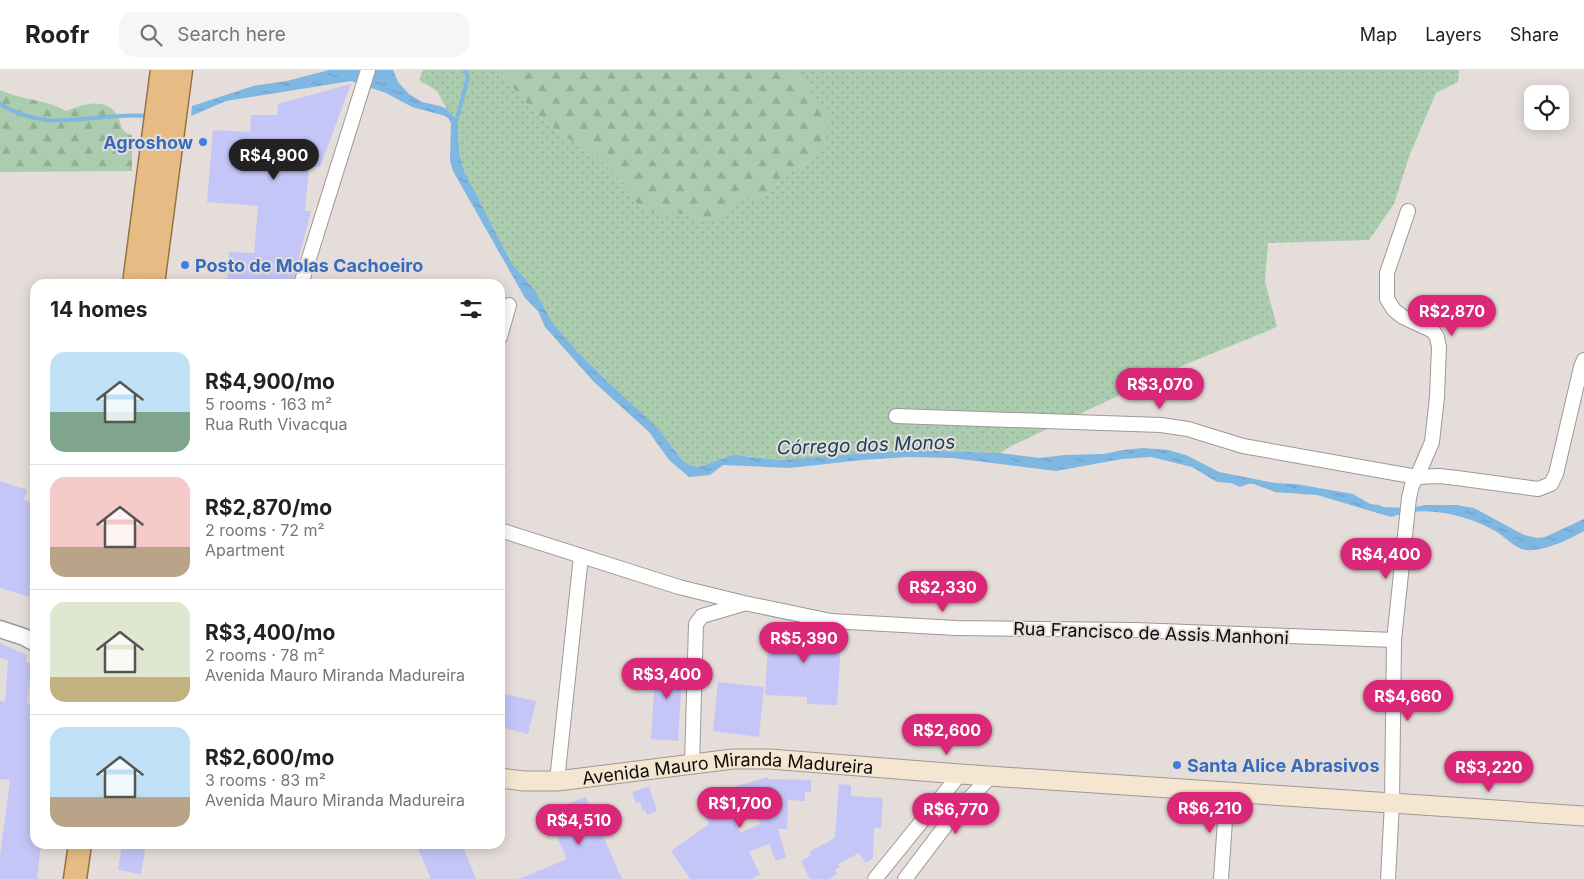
<!DOCTYPE html>
<meta charset="utf-8">
<style>
:root{--surface:#fff;--page:#f6f6f6;--text:#222;--muted:#767676;--line:#e0e0e0;--accent:#db2777}
body{margin:0;font-family:Inter,sans-serif;background:var(--page);color:var(--text);height:100vh;display:flex;flex-direction:column;font-size:19px;white-space:nowrap}
*{box-sizing:border-box;margin:0}
p{font-size:16px;color:var(--muted)}
.icon{flex:none;width:28px;height:28px;fill:none;stroke:currentColor;stroke-width:2;stroke-linecap:round;stroke-linejoin:round}
.map{position:relative;flex:1;overflow:hidden}
.sheet{position:absolute;left:30px;top:209px;width:475px;height:570px;display:flex;flex-direction:column;background:var(--surface);border-radius:15px;box-shadow:0 2px 12px #0003}
.sheet>*{flex:none}
.buttons{position:absolute;left:1524px;top:15px;display:grid;gap:10px}
.buttons a{display:grid;place-items:center;width:45px;height:45px;border-radius:10px;background:var(--surface);box-shadow:0 2px 12px #0003;font-size:25px}
.price{position:absolute;translate:-50% -42px;padding:0 11px;border-radius:18px;background:var(--accent);color:#fff;font-size:16px;line-height:32px;filter:drop-shadow(0 1px 2px #0008)}
.price::after{content:'';position:absolute;left:50%;top:30px;width:15px;height:11px;margin-left:-8px;background:inherit;clip-path:polygon(0 0,100% 0,50% 100%)}
.price.active{background:#222;color:#fff}
ul{padding:0;list-style:none}
li{display:flex;align-items:center;gap:15px;height:125px;padding:0 20px}
li+li{border-top:1px solid var(--line)}
li span{display:grid;place-items:center;flex:none;width:140px;height:100px;border-radius:15px;color:#555}
li>.icon{margin-inline-start:auto}
span .icon{width:60px;height:60px;fill:#fffc;stroke-width:1}
li b{font-size:21px}
h2{display:flex;justify-content:space-between;align-items:center;height:60px;padding:0 20px;font-size:21px}
header{display:flex;align-items:center;gap:30px;box-sizing:border-box;height:70px;padding:0 25px;background:var(--surface);border-bottom:1px solid var(--line)}
header strong{font-size:24px}
nav{display:flex;gap:28px;margin-inline-start:auto;font-size:18px}
.search{width:350px;height:45px;background:var(--page);display:flex;align-items:center;gap:12px;box-sizing:border-box;padding:0 18px;border-radius:15px;color:var(--muted);font-size:19px}
.map>svg:first-child{display:block}
</style>
<header>
<strong>Roofr</strong>
<div class="search"><svg class="icon" aria-label="search" viewBox="0 0 24 24"><circle cx="10" cy="10" r="6"/><path d="M15 15l6 6"/></svg>Search here</div>
<nav><a>Map</a><a>Layers</a><a>Share</a></nav>
</header>
<div class="map">
<svg width="1584" height="809" viewBox="0 0 1584 809">
<defs>
<pattern id="grass-dots" width="8" height="8" patternUnits="userSpaceOnUse" patternTransform="scale(1.25)"><rect width="8" height="8" fill="#abccaf"/><path d="M2 2h.1M6 6h.1" fill="none" stroke="#92ae95" stroke-width="1.8" stroke-linecap="round"/></pattern>
<pattern id="forest-firs" width="22" height="20" patternUnits="userSpaceOnUse" patternTransform="scale(1.25)"><rect width="22" height="20" fill="#abccaf"/><path d="M5 1l3.5 6h-7zM16 11l3.5 6h-7z" fill="#92ae95"/></pattern>
<pattern id="water-ripples" width="26" height="14" patternUnits="userSpaceOnUse" patternTransform="scale(1.25)"><rect width="26" height="14" fill="#7fb7e3"/><path d="M2 4q2-2 4 0t4 0M15 11q2-2 4 0t4 0" fill="none" stroke="#6d9cc1"/></pattern>
</defs>
<rect width="100%" height="100%" fill="#e5ddda"/>
<!-- grass -->
<path fill="url(#grass-dots)" d="M423,0h78l15,22 24,26 21,16 33,20 30,29 14,22 18,8h22l24,7 29,-12 9,-12 16,3 11,-5 18,-18 25,-16 -1,-72 -17,-18h667l-1,12 -22,11 -26,61 -16,50 -25,36 -101,3 -3,39 12,45 -93,38 -173,81 -11,7 -104,-3 -55,6 -61,4 -33,-4 -26,3 -16,6 -9,2 -8,-3 -6,-4 -25,-33 -49,-45 -32,-32 -24,-28 -17,-32 -23,-26 -47,-91 -6,-20 -1,-28 -3,-7 -8,-9 -10,-18 -18,-11z"/>
<!-- forest -->
<g fill="url(#forest-firs)">
<path d="M501,0h291l17,18 21,32 -6,23 -14,17 -25,16 -18,18 -11,5 -16,-3 -9,12 -14,12h-15l-24,-7h-22l-18,-8 -14,-22 -30,-29 -33,-20 -21,-16 -24,-26z"/>
<path d="M0,20c21,10 45,9 66,21 16,-6 39,-15 51,4 6,10 1,16 15,20v36l-132,1z"/>
</g>
<!-- water -->
<path fill="url(#water-ripples)" d="M329,0h64l5,12 11,12 13,8 18,4 7,3 8,9 3,7 1,28 6,20 47,91 23,26 17,32 24,28 32,32 49,45 25,33 6,4 8,3 9,-2 16,-6 14,-4 45,5 128,-10 92,3 40,5 24,-3 39,-1 20,-4 20,-2 25,2 18,5 33,17 56,11 21,1 57,10 17,10 9,1 4,2 26,1 17,-3h30l18,3 50,27 13,3 8,-1 39,-18v12c-14,8 -41,21 -58,19 -10,-1 -20,-12 -29,-18 -29,-17 -73,-28 -106,-15l-74,-22 -42,-3 -21,-8h-6l-8,3 -9,-4 -14,-1 -25,-15 -41,-10 -29,2 -66,12 -104,-13 -44,-1 -46,3 -72,8 -67,-3 -13,10 -21,2 -20,-17 -20,-28 -55,-50 -49,-55 -7,-16 -13,-13 -72,-127 -3,-10 1,-38 -2,-4 -4,-3 -33,-9 -26,-14 -35,-12 -125,20 -35,15 1,-10 61,-20 34,-5z"/>
<g fill="none" stroke-linecap="round" stroke-linejoin="round">
<!-- stream -->
<g stroke="#7fb7e3" stroke-width="4">
<path d="M0,34c51,32 94,7 149,12"/>
<path d="M455,56l13,-49 -3,-7"/>
</g>
</g>
<!-- building -->
<g fill="#c3c6f7" fill-rule="evenodd">
<path d="M351,14l-31,83 -11,-1 -4,45h6l-19,73h-65l2,-32 25,1 4,-47 -51,-4 6,-72 37,2 1,-17h26l1,-11z"/>
<path d="M0,411l27,9 -3,10 11,4v88l-2,6 -33,-10z"/>
<path d="M769,556l73,5 -5,74 -30,-1v-7l-42,-2z"/>
<path d="M0,573l27,12 -1,7 6,1 -5,41 8,1v139h6l-4,35h-37v-23l10,-76 -10,-1v-78l5,1 3,-42 -8,-2z"/>
<path d="M656,590l27,1 -5,80 -27,-2z"/>
<path d="M718,612l46,5 -5,50 -46,-6z"/>
<path d="M500,623l36,8 -8,33 -28,-7z"/>
<path d="M768,707v2l43,1v12h-6v9l-17,-1 -1,29h-9l8,28 -10,4 -7,-17 -20,8 11,22 -8,5h-62l-19,-28 38,-27 -10,-20 45,-21v1zM748,729l12,25 -20,9 -12,-25z"/>
<path d="M839,714l12,1v11l32,2 -2,30h-7l-1,30 -7,5 -7,-10 -21,11 2,3 -5,3 2,4 -8,5h-19l-9,-18 10,-6 -2,-3 26,-14z"/>
<path d="M649,716l8,25 -10,4 -2,-5 -2,1 -3,-9 -4,1 -4,-11z"/>
<path d="M586,727l36,82h-103l48,-20 -21,-47z"/>
<path d="M122,774h24l-5,30 -23,-4z"/>
<path d="M416,774h46l14,35h-45z"/>
</g>
<g fill="none" stroke-linecap="round" stroke-linejoin="round">
<defs>
<g id="minor">
<path d="M301,214l67,-214"/>
<path d="M500,267l9,-32"/>
<path d="M896,346l265,9 27,4 55,17 174,31 15,-35 5,-45 2,-50 -2,-10 -4,-6 -30,-14 -9,-7 -7,-11v-26l21,-62"/>
<path d="M500,460l179,57 65,16 87,18 125,7 179,2 259,10"/>
<path d="M692,694l4,-140 6,-8 41,-12"/>
<path d="M557,711l24,-225"/>
<path d="M875,809l85,-105"/>
<path d="M905,809l50,-66 36,-37"/>
<path d="M1221,809l6,-87"/>
<path d="M1388,809l4,-76 2,-163 15,-142 3,-13 5,-8 22,-1 18,2 81,11 13,-5 5,-10 25,-107 3,-7"/>
</g>
<path id="tertiary" d="M0,559l24,8 11,6"/>
<g id="secondary">
<path id="s1" d="M500,708l24,3h33l176,-22h37l190,15 624,42"/>
</g>
<g id="trunk">
<path d="M134,214l28,-214"/>
<path d="M153,214l28,-214"/>
<path d="M75,809l5,-35"/>
</g>
</defs>
<!-- minor casing -->
<use href="#minor" stroke="#9f9895" stroke-width="16"/>
<!-- tertiary casing -->
<use href="#tertiary" stroke="#9f9895" stroke-width="19"/>
<!-- secondary casing -->
<use href="#secondary" stroke="#9f9895" stroke-width="21"/>
<!-- trunk casing -->
<use href="#trunk" stroke="#967245" stroke-width="25"/>
<!-- minor -->
<use href="#minor" stroke="#fff" stroke-width="14"/>
<!-- tertiary -->
<use href="#tertiary" stroke="#fff" stroke-width="16"/>
<!-- secondary -->
<use href="#secondary" stroke="#f5e6d1" stroke-width="19"/>
<!-- trunk -->
<use href="#trunk" stroke="#e6bb84" stroke-width="22"/>
</g>
<!-- markers -->
<g fill="#3f7fe0" stroke="#e5ddda" stroke-width="2">
<circle cx="203" cy="72" r="5"/>
<circle cx="185" cy="195" r="5"/>
<circle cx="1177" cy="695" r="5"/>
</g>
<g text-anchor="middle" dominant-baseline="central" stroke-width="4" stroke-linejoin="round" paint-order="stroke">
<!-- shop labels -->
<g font-size="18" font-weight="bold" fill="#366cbe" stroke="#e5ddda" text-anchor="start">
<text x="193" y="72" text-anchor="end">Agroshow</text>
<text x="195" y="195">Posto de Molas Cachoeiro</text>
<text x="1187" y="695">Santa Alice Abrasivos</text>
</g>
<!-- street labels -->
<g font-size="18" fill="#0d0b0a" stroke="#e5ddda">
<text transform="translate(1151 563) rotate(2)">Rua Francisco de Assis Manhoni</text>
<text stroke="none"><textPath href="#s1" startOffset="229">Avenida Mauro Miranda Madureira</textPath></text>
</g>
<!-- water labels -->
<g font-size="19" font-style="italic" fill="#16415e" stroke="#e5ddda">
<text transform="translate(866 375) rotate(-2)">Córrego dos Monos</text>
</g>
</g>
</svg>
<div class="buttons">
<a><svg class="icon" aria-label="locate" viewBox="0 0 24 24"><circle cx="12" cy="12" r="6"/><path d="M12 2v4M12 18v4M2 12h4M18 12h4"/></svg></a>
</div>
<b class="price active" style="left:274px;top:111px">R$4,900</b>
<b class="price" style="left:1452px;top:267px">R$2,870</b>
<b class="price" style="left:1160px;top:340px">R$3,070</b>
<b class="price" style="left:1386px;top:510px">R$4,400</b>
<b class="price" style="left:943px;top:543px">R$2,330</b>
<b class="price" style="left:804px;top:594px">R$5,390</b>
<b class="price" style="left:667px;top:630px">R$3,400</b>
<b class="price" style="left:1408px;top:652px">R$4,660</b>
<b class="price" style="left:947px;top:686px">R$2,600</b>
<b class="price" style="left:1489px;top:723px">R$3,220</b>
<b class="price" style="left:740px;top:759px">R$1,700</b>
<b class="price" style="left:1210px;top:764px">R$6,210</b>
<b class="price" style="left:956px;top:765px">R$6,770</b>
<b class="price" style="left:579px;top:776px">R$4,510</b>
<section class="sheet">
<h2>14 homes<svg class="icon" aria-label="filters" viewBox="0 0 24 24"><path d="M4 7h16M4 17h16"/><circle cx="9" cy="7" r="2"/><circle cx="15" cy="17" r="2"/></svg></h2>
<ul>
<li><span style="background:linear-gradient(#bfe0f5 60%,#7fa58c 0)"><svg class="icon" aria-label="home" viewBox="0 0 24 24"><path d="M3 11l9-7 9 7M6 9v11h12V9"/></svg></span><div><b>R$4,900/mo</b><p>5 rooms · 163 m²</p><p>Rua Ruth Vivacqua</p></div></li>
<li><span style="background:linear-gradient(#f6c9c9 70%,#b9a48a 0)"><svg class="icon" aria-label="home" viewBox="0 0 24 24"><path d="M3 11l9-7 9 7M6 9v11h12V9"/></svg></span><div><b>R$2,870/mo</b><p>2 rooms · 72 m²</p><p>Apartment</p></div></li>
<li><span style="background:linear-gradient(#dfe7d0 75%,#c2b280 0)"><svg class="icon" aria-label="home" viewBox="0 0 24 24"><path d="M3 11l9-7 9 7M6 9v11h12V9"/></svg></span><div><b>R$3,400/mo</b><p>2 rooms · 78 m²</p><p>Avenida Mauro Miranda Madureira</p></div></li>
<li><span style="background:linear-gradient(#bfe0f5 70%,#b9a48a 0)"><svg class="icon" aria-label="home" viewBox="0 0 24 24"><path d="M3 11l9-7 9 7M6 9v11h12V9"/></svg></span><div><b>R$2,600/mo</b><p>3 rooms · 83 m²</p><p>Avenida Mauro Miranda Madureira</p></div></li>
</ul>
</section>
</div>
